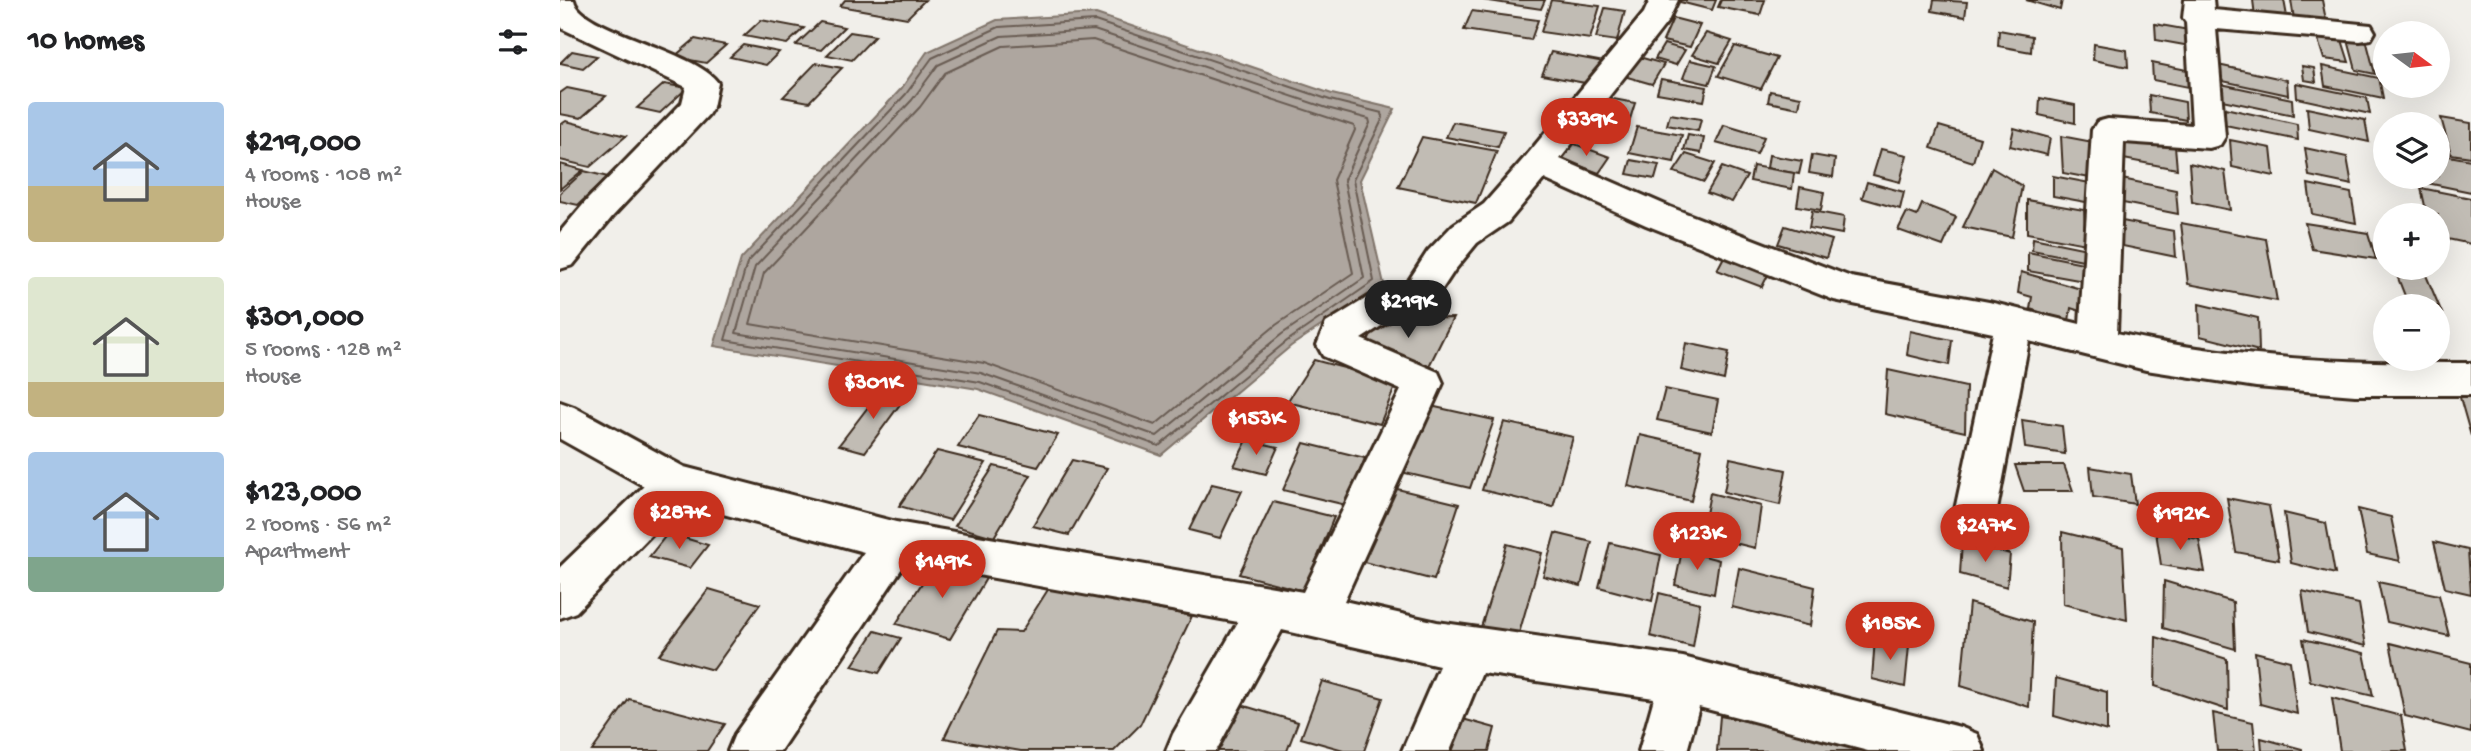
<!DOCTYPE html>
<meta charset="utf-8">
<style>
:root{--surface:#fff;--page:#f2f2f2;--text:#202124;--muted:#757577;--accent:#c8321e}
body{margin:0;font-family:"Gochi Hand",sans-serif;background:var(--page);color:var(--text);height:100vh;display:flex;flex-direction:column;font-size:26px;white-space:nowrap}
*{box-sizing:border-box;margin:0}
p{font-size:23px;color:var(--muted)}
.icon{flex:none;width:38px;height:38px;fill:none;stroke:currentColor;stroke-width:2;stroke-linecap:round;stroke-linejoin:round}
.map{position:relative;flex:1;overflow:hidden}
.drawer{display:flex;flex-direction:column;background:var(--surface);width:560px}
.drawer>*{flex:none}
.needle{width:46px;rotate:105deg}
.fabs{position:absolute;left:1813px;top:21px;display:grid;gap:14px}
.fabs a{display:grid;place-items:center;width:77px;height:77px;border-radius:50%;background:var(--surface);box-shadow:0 7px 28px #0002;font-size:35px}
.price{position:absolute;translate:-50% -60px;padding:0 16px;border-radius:24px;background:var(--accent);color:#fff;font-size:23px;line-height:46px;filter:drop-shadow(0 2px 4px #0008)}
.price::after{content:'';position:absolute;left:50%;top:42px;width:21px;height:16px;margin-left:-10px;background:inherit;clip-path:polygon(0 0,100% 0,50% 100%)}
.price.active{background:#222;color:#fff}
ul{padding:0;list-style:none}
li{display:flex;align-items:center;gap:21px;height:175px;padding:0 28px}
li span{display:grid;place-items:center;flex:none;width:196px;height:140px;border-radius:7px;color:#555}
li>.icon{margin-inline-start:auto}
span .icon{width:84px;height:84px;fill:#fffc;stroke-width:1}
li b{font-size:30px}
h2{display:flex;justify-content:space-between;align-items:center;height:84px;padding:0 28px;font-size:30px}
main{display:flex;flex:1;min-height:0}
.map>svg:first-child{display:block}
</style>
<main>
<section class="drawer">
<h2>10 homes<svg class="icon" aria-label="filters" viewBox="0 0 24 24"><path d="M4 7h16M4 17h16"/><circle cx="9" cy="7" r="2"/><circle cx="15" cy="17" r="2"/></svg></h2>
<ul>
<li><span style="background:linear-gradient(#a9c7e8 60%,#c2b280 0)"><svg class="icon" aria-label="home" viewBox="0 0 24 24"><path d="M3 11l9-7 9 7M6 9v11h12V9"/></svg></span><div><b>$219,000</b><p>4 rooms · 108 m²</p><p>House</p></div></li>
<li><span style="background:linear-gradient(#dfe7d0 75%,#c2b280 0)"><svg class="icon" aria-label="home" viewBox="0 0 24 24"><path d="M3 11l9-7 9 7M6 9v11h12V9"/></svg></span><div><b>$301,000</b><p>5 rooms · 128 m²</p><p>House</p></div></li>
<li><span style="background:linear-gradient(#a9c7e8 75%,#7fa58c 0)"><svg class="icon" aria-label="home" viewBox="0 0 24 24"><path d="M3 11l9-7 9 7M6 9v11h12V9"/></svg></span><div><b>$123,000</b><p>2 rooms · 56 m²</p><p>Apartment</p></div></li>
</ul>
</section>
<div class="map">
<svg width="1911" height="751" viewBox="0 0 1911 751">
<rect width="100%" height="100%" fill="#f1efea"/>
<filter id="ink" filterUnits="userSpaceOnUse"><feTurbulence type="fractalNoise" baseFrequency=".0143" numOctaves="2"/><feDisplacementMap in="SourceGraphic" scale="14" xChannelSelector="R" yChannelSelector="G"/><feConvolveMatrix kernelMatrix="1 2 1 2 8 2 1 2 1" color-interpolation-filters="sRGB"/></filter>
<g filter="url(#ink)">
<!-- water -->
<path fill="#aea69f" stroke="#80746b" stroke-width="2" d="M536,14l236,80 63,15 -35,71 24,104 -93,62 -130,109 -183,-66 -264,-43 27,-87 160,-170 26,-37 70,-32z"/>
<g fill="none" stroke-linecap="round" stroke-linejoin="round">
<!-- shore -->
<g stroke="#695c52" stroke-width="2">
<path d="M535,21l235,79 52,13 1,5 -30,62 21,101 -87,60 -128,105 -179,-64 -255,-42 22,-77 159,-169 26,-36 67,-31z"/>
<path d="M534,30l233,78 42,11 1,4 -26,57 20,98 -82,56 -125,102 -176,-63 -245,-40 19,-66 157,-167 26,-35 63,-29z"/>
<path d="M533,40l261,86 1,4 -22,50 20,93 -77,52 -121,100 -171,-62 -234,-39 14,-51 156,-166 25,-34 58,-27z"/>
</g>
</g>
<!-- building -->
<g fill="#c1bcb4" stroke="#3b2a1e" stroke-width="2">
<path d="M285,0h80l-18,18 -67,-12z"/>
<path d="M923,0h62l-4,9z"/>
<path d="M991,0l49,6 -10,33 -49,-7z"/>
<path d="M1112,0h44l-4,10z"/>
<path d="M1161,0h44l-5,15 -42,-8z"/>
<path d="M1374,0l33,2 -2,15 -33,-6z"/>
<path d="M1466,0h36l-2,10z"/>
<path d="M1693,0h31l4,22 -33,-6z"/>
<path d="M1731,0h31l5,25 -33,-6z"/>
<path d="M1045,8l20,3 -8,30 -21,-3z"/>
<path d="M912,11l66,9 -7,20 -67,-10z"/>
<path d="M1113,18l27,7 -10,22 -27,-6z"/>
<path d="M201,20l43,8 -17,16 -43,-8z"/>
<path d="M260,22l24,5 -23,23 -25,-5z"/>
<path d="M1595,24l34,6 1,16 -34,-6z"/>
<path d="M1439,30l33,6 -1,16 -33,-6z"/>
<path d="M290,32l25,4 -23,24 -25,-5z"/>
<path d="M1146,33l26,8 -13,22 -27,-8z"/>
<path d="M1757,37l25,3 7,22 -25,-3z"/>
<path d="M135,39l31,6 -20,18 -32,-6z"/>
<path d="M1788,40l19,3 8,31 -19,-4z"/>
<path d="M1104,44l21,6 -9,15 -21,-6z"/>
<path d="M1534,44l33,6 1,17 -35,-7z"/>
<path d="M183,45l36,7 -13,13 -36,-8z"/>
<path d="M1175,46l42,12 -16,31 -43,-13z"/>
<path d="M12,51l25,5 -14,12 -23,-5z"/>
<path d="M991,52l53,10 -8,23 -54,-10z"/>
<path d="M1072,55l32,9 -12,20 -32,-9z"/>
<path d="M1130,60l26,6 -7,18 -26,-6z"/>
<path d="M256,63l26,5 -33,34 -26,-5z"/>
<path d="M1592,63l35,7 1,17 -35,-7z"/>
<path d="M1658,65l69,15 1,15 -70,-15z"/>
<path d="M1742,66l12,2 2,14 -12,-2z"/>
<path d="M1762,66l57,12 4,20 -58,-12z"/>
<path d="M1101,79l46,8 -3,14 -47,-8z"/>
<path d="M1736,83l71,15 3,16 -73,-16z"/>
<path d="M104,84l23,4 -27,25 -23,-5z"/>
<path d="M1661,84l71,15 1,16 -71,-15z"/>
<path d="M7,88l39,8 -25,22 -21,-4v-21z"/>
<path d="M1210,91l31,6 -2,11 -31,-6z"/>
<path d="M1589,95l36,7 1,18 -36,-7z"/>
<path d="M1048,98l27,5 -9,29 -28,-5z"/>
<path d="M1480,98l35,7v18l-36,-8z"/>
<path d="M1665,108l72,16 1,16 -73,-15z"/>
<path d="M1747,108l58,12 4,22 -60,-13z"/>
<path d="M1110,114l31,5 -3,12 -31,-6z"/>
<path d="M1881,118l30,5v34l-20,-3z"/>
<path d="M6,121l60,15 -36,31 -30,-7v-35z"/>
<path d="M893,122l51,9 -6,16 -52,-10z"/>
<path d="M1164,125l40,12 -7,17 -41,-11z"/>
<path d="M1379,126l41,12 -7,24 -42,-14z"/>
<path d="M1077,127l45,8 -8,27 -45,-9z"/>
<path d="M1454,128l36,10 -3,17 -37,-9z"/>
<path d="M1128,135l16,3 -3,15 -17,-3z"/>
<path d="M1557,135l58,11 2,23 -59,-11z"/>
<path d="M1501,136l32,6 2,37 -32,-6z"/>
<path d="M862,137l75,14 -21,52 -78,-16z"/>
<path d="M1670,140l41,8 3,28 -42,-9z"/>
<path d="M1012,143l38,14 -11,16 -38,-14z"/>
<path d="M1745,148l42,9 5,28 -43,-9z"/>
<path d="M1321,149l26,6 -7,27 -27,-7z"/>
<path d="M1126,154l29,9 -11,19 -30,-10z"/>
<path d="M1878,154l33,6v32l-73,-15h40z"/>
<path d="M1209,155l33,6 -3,13 -32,-6z"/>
<path d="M1252,155l23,4 -2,18 -24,-4z"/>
<path d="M1071,160l28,5 -4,14 -28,-5z"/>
<path d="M1629,163l36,8 5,39 -38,-8z"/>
<path d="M0,164l23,6 -23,19z"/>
<path d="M1193,166l41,7 -2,16 -42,-8z"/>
<path d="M1162,167l25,9 -15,26 -25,-9z"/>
<path d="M1432,168l30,18 -10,51 -49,-10z"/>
<path d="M24,171l24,6 -30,28 -18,-4v-8z"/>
<path d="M1493,176l37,7 1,20 -38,-7z"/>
<path d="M1557,178l59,12 2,24 -60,-12z"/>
<path d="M1307,182l37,10 -4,17 -38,-11z"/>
<path d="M1748,184l43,9 5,30 -44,-9z"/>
<path d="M1240,187l24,5 -3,18 -24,-4z"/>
<path d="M1861,188l50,10v46l-33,-7v-22h-11z"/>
<path d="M1467,200l57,10 2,34 -59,-11z"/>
<path d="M1362,204l34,13 -13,29 -45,-16 9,-18 10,4z"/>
<path d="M1252,211l32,6 -2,17 -33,-6z"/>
<path d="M1552,219l62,12 2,26 -63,-13z"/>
<path d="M1621,223l85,16 11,62 -89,-17z"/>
<path d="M1745,223l63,10 8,26 -64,-10z"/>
<path d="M1225,226l47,14 -6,18 -48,-14z"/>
<path d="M1473,238l54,11 1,12 -56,-11z"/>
<path d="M1167,251l45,16 -10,20 -45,-17z"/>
<path d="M1468,252l55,11 1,18 -56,-10z"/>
<path d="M1834,268h29l22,52 -7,-1v-13h-29z"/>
<path d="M1461,272l67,19 -2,22 -15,-5 -2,13 -39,-12 2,-12 -14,-4z"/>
<path d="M1639,304l59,14 1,33 -59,-15z"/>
<path d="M893,318l-25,50 -65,-15 14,-34z"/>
<path d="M1350,331l42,9 -3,25 -42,-10z"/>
<path d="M1126,343l43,9 -5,28 -43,-10z"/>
<path d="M754,360l83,22 -17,42 -93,-22z"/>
<path d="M1328,370l78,17 -1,45 -80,-18z"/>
<path d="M1105,389l53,11 -6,32 -55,-12z"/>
<path d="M321,390l25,6 -41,56 -26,-7z"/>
<path d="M1899,394l12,3v39z"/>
<path d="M866,405l68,15 -24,68 -69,-16z"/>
<path d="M419,415l79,20 -20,32 -80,-20z"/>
<path d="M1462,420l40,6 3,28 -40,-6z"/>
<path d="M944,422l69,15 -20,70 -71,-17z"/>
<path d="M1080,435l62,14 -11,52 -63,-15z"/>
<path d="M687,440l31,7 -12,27 -32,-8z"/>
<path d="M744,443l61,15 -19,47 -63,-15z"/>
<path d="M377,451l49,12 -36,57 -51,-14z"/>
<path d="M1170,458l56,12 -6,35 -56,-13z"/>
<path d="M512,460l35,8 -38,67 -36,-9z"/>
<path d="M1455,465h49l9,26h-49z"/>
<path d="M434,466l37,9 -37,62 -39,-11z"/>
<path d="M1530,467l41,7 4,30 -42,-7z"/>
<path d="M652,484l30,7 -22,47 -31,-8z"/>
<path d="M829,487l70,17 -25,76 -74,-19z"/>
<path d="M1150,493l51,13 -6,42 -53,-13z"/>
<path d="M1667,498l42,8 10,54 -43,-8z"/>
<path d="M713,502l61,15 -30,74 -65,-17z"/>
<path d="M1798,509l33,8 9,44 -33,-7z"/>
<path d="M1724,513l42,10 9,51 -44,-11z"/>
<path d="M1502,532l61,15 4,73 -64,-16z"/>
<path d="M1596,532l43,7 6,33 -44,-7z"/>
<path d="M108,533l40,12 -18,23 -41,-11z"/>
<path d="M995,533l37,9 -11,44 -38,-10z"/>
<path d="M1402,541l48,13 -3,33 -47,-13z"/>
<path d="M1874,542l34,8 3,44 -26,-6z"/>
<path d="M1050,543l51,12 -9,46 -53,-14z"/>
<path d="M947,544l35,9 -24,84 -37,-10z"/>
<path d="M1122,550l37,10 -5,34 -39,-9z"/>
<path d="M376,561l52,14 -38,64 -54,-15z"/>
<path d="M1179,568l76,19 -5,39 -78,-19z"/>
<path d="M1604,581l69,21 2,47 -72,-21z"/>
<path d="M1818,582l61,13 10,41 -62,-14z"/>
<path d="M489,588l143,28 -52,109 -26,26h-93l-77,-13 53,-107 24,1z"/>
<path d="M149,589l51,15 -47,66 -54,-15z"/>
<path d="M1742,591l57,13 7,42 -58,-14z"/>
<path d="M1099,593l41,10 -7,44 -43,-11z"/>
<path d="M1409,603l64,19 -4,85 -68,-21z"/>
<path d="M315,631l26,7 -22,35 -27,-7z"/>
<path d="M1596,637l71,22 1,51 -73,-24z"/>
<path d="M1315,638l34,8 -4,41 -33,-8z"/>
<path d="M1743,639l61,14 9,43 -63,-15z"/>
<path d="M1830,643l81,20v70l-66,-17z"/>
<path d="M1695,652l35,9 7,53 -37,-10z"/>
<path d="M1496,678l51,14v39l-53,-15z"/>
<path d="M762,681l61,17 -19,53h-17l-46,-13z"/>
<path d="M1772,698l69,18 6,35h-67z"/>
<path d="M69,699l96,25 -18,27h-115z"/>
<path d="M678,704l60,18 -11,29h-69z"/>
<path d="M1653,713l40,9 3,29h-39z"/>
<path d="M1160,716l153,29 -1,6h-155z"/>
<path d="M899,718l36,10 -6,23h-39z"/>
<path d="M1701,738l41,11v2h-40z"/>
</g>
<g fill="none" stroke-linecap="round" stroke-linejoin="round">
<defs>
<g id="minor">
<path d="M0,0h14c5,30 123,51 144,83l-5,24 -5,8 -96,102 -39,48 -13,4v-37l28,-33 94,-96 4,-16 -123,-58 -3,-4z"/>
<path d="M1090,0h28l-10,21 -108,138 110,48 181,70 138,25 91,22 12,-194 5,-8 11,-3 84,6 -6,-103 -3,-4 2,-18h28l1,10 157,15 4,7 -4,7 -11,2 -144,-12 9,108 -5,8 -11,3 -85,-6 -7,191c116,27 236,30 354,30v32h-116l-99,-8 -110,-17 -117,-29 -32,169 -6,13 -15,6 -15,-6 -6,-13 38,-177 -159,-33 -188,-75 -102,-46 -36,43 -31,21 -23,28 -25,38 -29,5 -39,25 77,33 5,11 -99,218 93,21 246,35 277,70 17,7 7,17h-116l-169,-44 -12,44h-48l15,-53 -172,-25 -32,78h-48l37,-85 -157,-36 -66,121h-50l7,-17 65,-112 -332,-60 -126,189h-52l7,-17 129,-182 -182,-49 -106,109 -16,6v-51l84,-81 -84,-47v-37l14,5 110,60 212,55 407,70 98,-202 -78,-34 -6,-11 9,-22 54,-33 26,-5 22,-34 25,-26 31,-21 43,-49 117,-142z"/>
</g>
</defs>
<!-- minor casing -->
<use href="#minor" stroke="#3b2a1e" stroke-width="6"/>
<!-- minor -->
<use href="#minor" fill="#fdfcf7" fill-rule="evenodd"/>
</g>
</g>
</svg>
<div class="fabs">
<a><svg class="needle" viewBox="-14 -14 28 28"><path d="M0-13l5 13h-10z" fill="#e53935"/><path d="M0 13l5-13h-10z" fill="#757577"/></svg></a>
<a><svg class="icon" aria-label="layers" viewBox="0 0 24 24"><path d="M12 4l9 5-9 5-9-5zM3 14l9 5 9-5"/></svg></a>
<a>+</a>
<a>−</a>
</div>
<b class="price" style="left:1026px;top:158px">$339K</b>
<b class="price active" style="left:848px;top:340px">$219K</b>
<b class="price" style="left:313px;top:421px">$301K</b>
<b class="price" style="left:696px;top:457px">$153K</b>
<b class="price" style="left:119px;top:551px">$287K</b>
<b class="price" style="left:1620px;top:552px">$192K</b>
<b class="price" style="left:1425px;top:564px">$247K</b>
<b class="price" style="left:1137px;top:572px">$123K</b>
<b class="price" style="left:382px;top:600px">$149K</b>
<b class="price" style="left:1330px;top:662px">$185K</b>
</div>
</main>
